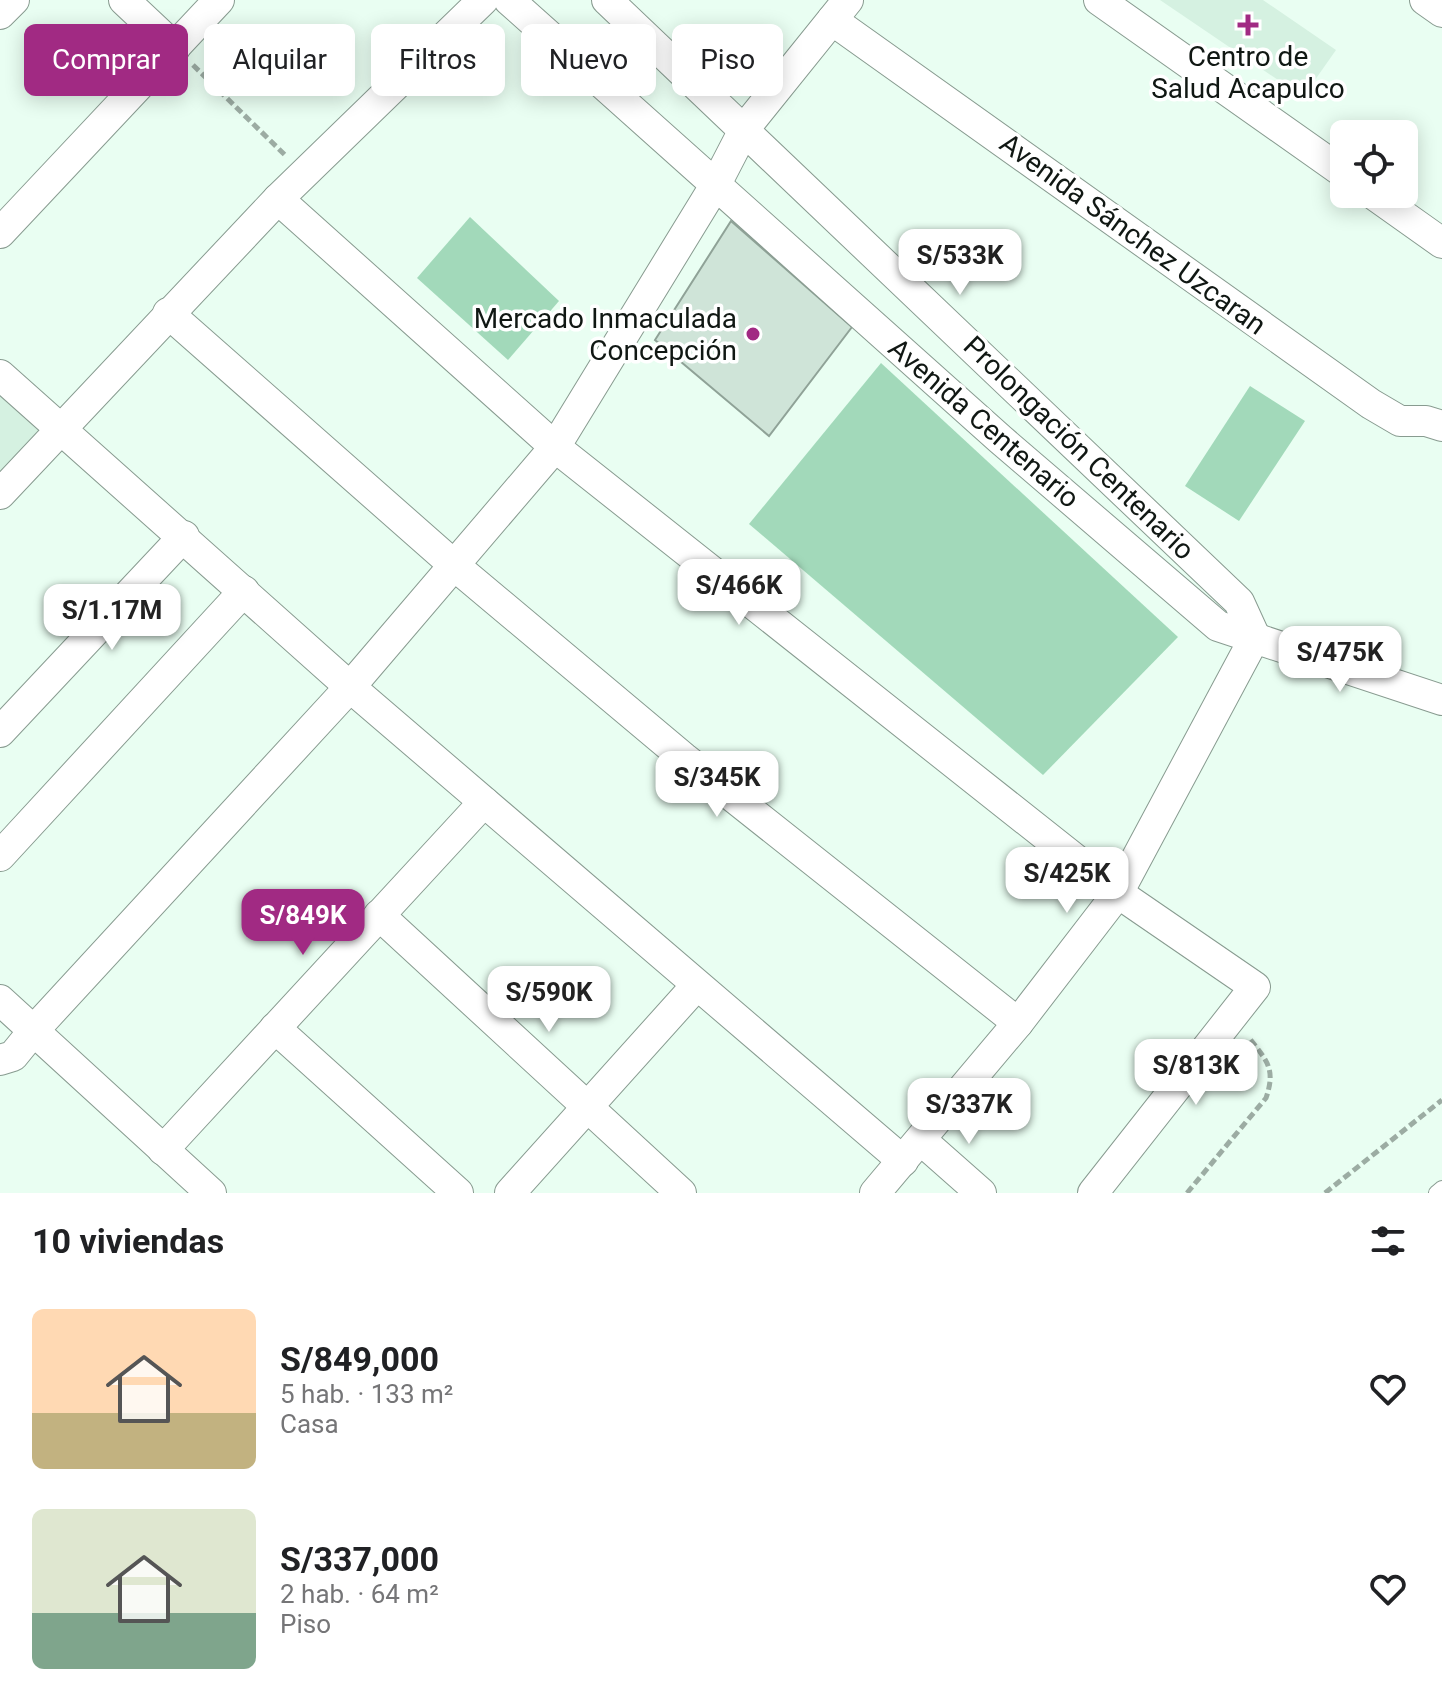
<!DOCTYPE html>
<html lang="es">
<meta charset="utf-8">
<style>
:root{--surface:#fff;--page:#f6f6f6;--text:#202124;--muted:#757577;--accent:#a12a83}
body{margin:0;font-family:Roboto,sans-serif;background:var(--page);color:var(--text);height:100vh;display:flex;flex-direction:column;font-size:30px;white-space:nowrap}
*{box-sizing:border-box;margin:0}
p{font-size:26px;color:var(--muted)}
.icon{flex:none;width:44px;height:44px;fill:none;stroke:currentColor;stroke-width:2;stroke-linecap:round;stroke-linejoin:round}
.map{position:relative;height:1193px;overflow:hidden}
.drawer{display:flex;flex-direction:column;background:var(--surface);flex:1}
.drawer>*{flex:none}
.hud{position:absolute;left:24px;top:24px;width:800px;height:72px;display:flex;gap:16px}
.controls{position:absolute;left:1330px;top:120px;display:grid;gap:16px}
.controls a{display:grid;place-items:center;width:88px;height:88px;border-radius:12px;background:var(--surface);box-shadow:0 4px 20px #0003;font-size:40px}
.price{position:absolute;translate:-50% -68px;padding:0 18px;border-radius:16px;background:#fff;color:#222;font-size:26px;line-height:52px;filter:drop-shadow(0 2px 4px #0008)}
.price::after{content:'';position:absolute;left:50%;top:48px;width:24px;height:18px;margin-left:-12px;background:inherit;clip-path:polygon(0 0,100% 0,50% 100%)}
.price.on{background:var(--accent);color:#fff}
ul{padding:0;list-style:none}
li{display:flex;align-items:center;gap:24px;height:200px;padding:0 32px}
li span{display:grid;place-items:center;flex:none;width:224px;height:160px;border-radius:12px;color:#555}
li>.icon{margin-inline-start:auto}
span .icon{width:96px;height:96px;fill:#fffc;stroke-width:1}
li b{font-size:34px}
h2{display:flex;justify-content:space-between;align-items:center;height:96px;padding:0 32px;font-size:34px}
.chip{padding:0 28px;border-radius:12px;background:var(--surface);box-shadow:0 4px 20px #0003;font-size:28px;line-height:72px}
.chip.on{background:var(--accent);color:#fff}
.map>svg:first-child{display:block}
</style>
<div class="map">
<svg width="1442" height="1193" viewBox="0 0 1442 1193">
<rect width="100%" height="100%" fill="#e9fef2"/>
<!-- built -->
<g fill="#d5f1e1">
<path d="M1160,0h103l73,50 -33,47z"/>
<path d="M0,375l59,54 -59,65z"/>
</g>
<!-- green -->
<g fill="#a2d9ba">
<path d="M470,217l89,84 -51,59 -91,-82z"/>
<path d="M881,363l297,274 -135,138 -294,-251z"/>
<path d="M1250,386l55,35 -66,100 -54,-35z"/>
</g>
<!-- building -->
<path fill="#cfe4d8" stroke="#8fa297" stroke-width="2" d="M731,221l121,106 -83,109 -114,-96z"/>
<g fill="none" stroke-linecap="round" stroke-linejoin="round">
<defs>
<path id="service" d="M1436,1193l6,-5"/>
<g id="minor">
<path d="M124,0l51,48"/>
<path d="M509,0l491,439 218,187 224,74"/>
<path d="M607,0l632,602 16,35"/>
<path d="M1099,0l245,173"/>
<path d="M1425,0l17,12"/>
<path d="M0,14l14,-14"/>
<path d="M832,20l539,384 29,17h26l16,5"/>
<path d="M1373,194l69,49"/>
<path d="M278,199l277,248 563,446 137,94 -162,206"/>
<path d="M0,233l219,-233"/>
<path d="M168,313l287,253 229,192 334,265"/>
<path d="M0,375l350,312 553,474"/>
<path d="M0,494l278,-295 205,-199"/>
<path d="M0,732l184,-196"/>
<path d="M0,856l244,-265"/>
<path d="M379,915l302,278"/>
<path d="M0,1000l211,193"/>
<path d="M275,1028l183,165"/>
<path d="M0,1060l13,-4 22,-27 315,-342 205,-240 161,-263 29,-56 103,-128"/>
<path d="M921,1140l60,53"/>
<path d="M163,1150l321,-348"/>
<path d="M510,1193l186,-207"/>
<path d="M875,1193l143,-170 100,-130 137,-256"/>
</g>
</defs>
<!-- service casing -->
<use href="#service" stroke="#889b90" stroke-width="16"/>
<!-- minor casing -->
<use href="#minor" stroke="#889b90" stroke-width="32"/>
<!-- path -->
<g stroke="#9caca3" stroke-width="5" stroke-dasharray="8 4" stroke-linecap="butt">
<path d="M193,65l93,91"/>
<path d="M1187,1193l79,-95c10,-29 1,-37 -16,-59"/>
<path d="M1325,1193l117,-93"/>
</g>
<!-- service -->
<use href="#service" stroke="#fff" stroke-width="14"/>
<!-- minor -->
<use href="#minor" stroke="#fff" stroke-width="30"/>
</g>
<!-- markers -->
<g fill="#a12a83" stroke="#fff" stroke-width="3">
<path d="M1244 13h8v8h8v8h-8v8h-8v-8h-8v-8h8z"/>
<circle cx="753" cy="334" r="8"/>
</g>
<g text-anchor="middle" dominant-baseline="central" stroke-width="7" stroke-linejoin="round" paint-order="stroke">
<!-- poi labels -->
<g font-size="28" fill="#101713" stroke="#fff">
<text x="1248" y="56">Centro de<tspan x="1248" dy="32">Salud Acapulco</tspan></text>
<text x="737" y="318" text-anchor="end">Mercado Inmaculada<tspan x="737" dy="32">Concepción</tspan></text>
</g>
<!-- street labels -->
<g font-size="28" fill="#101713" stroke="#fff">
<text transform="translate(1133 234) rotate(36)">Avenida Sánchez Uzcaran</text>
<text transform="translate(984 423) rotate(41)">Avenida Centenario</text>
<text transform="translate(1079 448) rotate(44)">Prolongación Centenario</text>
</g>
</g>
</svg>
<div class="controls">
<a><svg class="icon" aria-label="locate" viewBox="0 0 24 24"><circle cx="12" cy="12" r="6"/><path d="M12 2v4M12 18v4M2 12h4M18 12h4"/></svg></a>
</div>
<b class="price" style="left:960px;top:297px">S/533K</b>
<b class="price" style="left:739px;top:627px">S/466K</b>
<b class="price" style="left:112px;top:652px">S/1.17M</b>
<b class="price" style="left:1340px;top:694px">S/475K</b>
<b class="price" style="left:717px;top:819px">S/345K</b>
<b class="price" style="left:1067px;top:915px">S/425K</b>
<b class="price on" style="left:303px;top:957px">S/849K</b>
<b class="price" style="left:549px;top:1034px">S/590K</b>
<b class="price" style="left:1196px;top:1107px">S/813K</b>
<b class="price" style="left:969px;top:1146px">S/337K</b>
<div class="hud">
<a class="chip on">Comprar</a>
<a class="chip">Alquilar</a>
<a class="chip">Filtros</a>
<a class="chip">Nuevo</a>
<a class="chip">Piso</a>
</div>
</div>
<section class="drawer">
<h2>10 viviendas<svg class="icon" aria-label="filters" viewBox="0 0 24 24"><path d="M4 7h16M4 17h16"/><circle cx="9" cy="7" r="2"/><circle cx="15" cy="17" r="2"/></svg></h2>
<ul>
<li><span style="background:linear-gradient(#ffd9b3 65%,#c2b280 0)"><svg class="icon" aria-label="home" viewBox="0 0 24 24"><path d="M3 11l9-7 9 7M6 9v11h12V9"/></svg></span><div><b>S/849,000</b><p>5 hab. · 133 m²</p><p>Casa</p></div><svg class="icon" aria-label="heart" viewBox="0 0 24 24"><path d="M12 20l-8-8c-3-5 5-10 8-4 3-6 11-1 8 4z"/></svg></li>
<li><span style="background:linear-gradient(#dfe7d0 65%,#7fa58c 0)"><svg class="icon" aria-label="home" viewBox="0 0 24 24"><path d="M3 11l9-7 9 7M6 9v11h12V9"/></svg></span><div><b>S/337,000</b><p>2 hab. · 64 m²</p><p>Piso</p></div><svg class="icon" aria-label="heart" viewBox="0 0 24 24"><path d="M12 20l-8-8c-3-5 5-10 8-4 3-6 11-1 8 4z"/></svg></li>
</ul>
</section>
